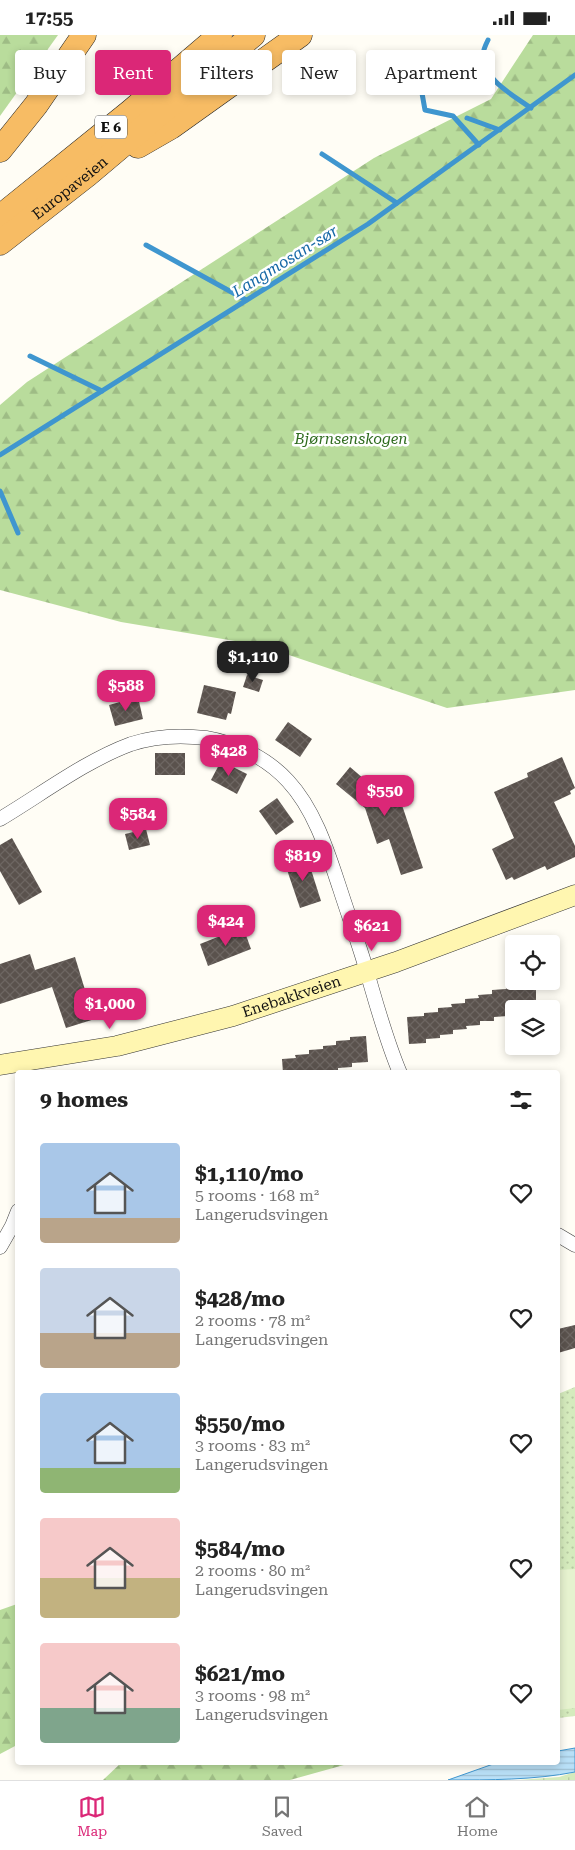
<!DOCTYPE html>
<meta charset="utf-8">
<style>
:root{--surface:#fff;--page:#f6f6f6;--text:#222;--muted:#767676;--line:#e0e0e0;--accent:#db2777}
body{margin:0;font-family:"Roboto Serif",serif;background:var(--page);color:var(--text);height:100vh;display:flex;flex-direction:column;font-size:19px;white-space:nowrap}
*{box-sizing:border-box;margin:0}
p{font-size:16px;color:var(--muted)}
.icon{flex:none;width:28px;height:28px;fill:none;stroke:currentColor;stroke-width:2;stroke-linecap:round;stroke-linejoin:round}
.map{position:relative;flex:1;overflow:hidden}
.side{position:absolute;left:15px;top:1035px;width:545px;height:695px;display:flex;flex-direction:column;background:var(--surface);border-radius:5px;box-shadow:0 2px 8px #0003}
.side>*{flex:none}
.top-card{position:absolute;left:15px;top:15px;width:545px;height:45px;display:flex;gap:10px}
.buttons{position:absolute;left:505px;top:900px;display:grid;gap:10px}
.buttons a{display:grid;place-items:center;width:55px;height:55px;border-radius:5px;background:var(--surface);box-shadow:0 2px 8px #0003;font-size:25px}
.price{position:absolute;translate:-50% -42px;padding:0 11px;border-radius:10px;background:var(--accent);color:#fff;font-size:16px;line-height:32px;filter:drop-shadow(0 1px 2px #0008)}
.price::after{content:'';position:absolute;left:50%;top:30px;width:15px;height:11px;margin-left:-8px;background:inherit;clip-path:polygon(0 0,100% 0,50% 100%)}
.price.current{background:#222;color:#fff}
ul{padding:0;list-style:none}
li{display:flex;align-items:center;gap:15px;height:125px;padding:0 25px}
li span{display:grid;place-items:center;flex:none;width:140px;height:100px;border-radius:5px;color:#555}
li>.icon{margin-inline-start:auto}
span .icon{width:60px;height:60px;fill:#fffc;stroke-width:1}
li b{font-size:21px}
h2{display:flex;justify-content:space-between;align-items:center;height:60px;padding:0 25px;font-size:21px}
.chip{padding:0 18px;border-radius:5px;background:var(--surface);box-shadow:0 2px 8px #0003;font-size:18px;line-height:45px}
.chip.current{background:var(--accent);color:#fff}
.status{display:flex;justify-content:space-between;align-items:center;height:35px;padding:0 25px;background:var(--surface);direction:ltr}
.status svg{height:14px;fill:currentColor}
.dock{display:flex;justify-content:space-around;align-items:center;height:70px;border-top:1px solid var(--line);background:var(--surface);font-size:14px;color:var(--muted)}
.dock a{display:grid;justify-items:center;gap:2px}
.dock .current{color:var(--accent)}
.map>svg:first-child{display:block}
</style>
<div class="status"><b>17:55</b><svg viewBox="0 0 49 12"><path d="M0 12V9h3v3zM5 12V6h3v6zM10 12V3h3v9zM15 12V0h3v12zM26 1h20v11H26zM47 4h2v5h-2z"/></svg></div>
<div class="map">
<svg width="575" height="1745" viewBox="0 0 575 1745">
<defs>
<pattern id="forest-firs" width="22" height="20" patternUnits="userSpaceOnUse" patternTransform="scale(1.25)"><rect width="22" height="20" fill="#b9dc9c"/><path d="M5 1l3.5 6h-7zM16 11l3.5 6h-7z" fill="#9ebc85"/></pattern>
<pattern id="wetland-marsh" width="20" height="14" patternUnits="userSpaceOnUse" patternTransform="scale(1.25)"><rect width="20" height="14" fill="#d5ebbd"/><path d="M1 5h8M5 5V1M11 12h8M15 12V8" fill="none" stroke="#b6c8a1"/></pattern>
<pattern id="park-dots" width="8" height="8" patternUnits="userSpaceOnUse" patternTransform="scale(1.25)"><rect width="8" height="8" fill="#d5ebbd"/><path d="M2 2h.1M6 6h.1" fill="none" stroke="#b6c8a1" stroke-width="1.8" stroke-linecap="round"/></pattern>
<pattern id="water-rules" width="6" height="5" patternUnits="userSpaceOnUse" patternTransform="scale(1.25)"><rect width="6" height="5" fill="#b9e0f7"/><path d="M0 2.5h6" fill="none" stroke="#9ebfd3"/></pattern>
<pattern id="building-cross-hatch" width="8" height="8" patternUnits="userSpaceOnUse" patternTransform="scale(1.25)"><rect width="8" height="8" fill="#5a524d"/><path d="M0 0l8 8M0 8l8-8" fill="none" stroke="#6d6662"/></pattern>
</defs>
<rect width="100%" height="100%" fill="#fffdf5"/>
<!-- forest -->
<g fill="url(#forest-firs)">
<path d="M0,0h58l-58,81z"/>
<path d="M533,0h42v655l-128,18 -188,-63 -138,-23 -121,-32v-185l27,-23 347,-224 117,-59z"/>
<path d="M17,1569v141l-17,9v-144z"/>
<path d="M121,1728h230l-61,17h-187z"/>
</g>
<!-- wetland -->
<path fill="url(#wetland-marsh)" d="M575,1737v8h-57l41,-3z"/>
<!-- park -->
<path fill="url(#park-dots)" d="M575,1352v329l-17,2v-324z"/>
<!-- pitch -->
<path fill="#e6f2cf" d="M575,1534v139l-17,2v-140z"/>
<!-- water -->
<path fill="url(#water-rules)" stroke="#3f96cf" d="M575,1713v24c-40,8 -86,8 -127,8l48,-17h62v-12z"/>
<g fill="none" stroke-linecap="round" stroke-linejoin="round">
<!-- stream -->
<g stroke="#3f96cf" stroke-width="5">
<path d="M488,5c-2,4 -5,10 -5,15 0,25 30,40 48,53"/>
<path d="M402,32l18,15 5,28 28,6 26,29"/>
<path d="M467,83l33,12"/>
<path d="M322,119l75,49"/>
<path d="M146,210l100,55"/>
<path d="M30,321l72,35"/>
<path d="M0,420l368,-231 207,-149"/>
<path d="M0,456l18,42"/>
</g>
</g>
<!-- building -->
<g fill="url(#building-cross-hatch)">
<path d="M247,640l16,5 -4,12 -16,-5z"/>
<path d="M204,650l32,7 -5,22 -3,-1 -2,7 -29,-7z"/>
<path d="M138,662l5,22 -28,7 -6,-21z"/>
<path d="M288,687l24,17 -12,18 -25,-17z"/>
<rect x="155" y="718" width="30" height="22"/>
<path d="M562,722l13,31 -5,3 1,3 -17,8 21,44v11l-28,13 -2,-4 -31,14 -2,-3 -6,3 -14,-31 22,-11 -20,-46 34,-15 -1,-4z"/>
<path d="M221,726l26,13 -10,20 -26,-14z"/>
<path d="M350,732l27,23 18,-12 9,14 -5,4 24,72 -22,7 -12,-36 -12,5 -12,-36 -29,-24z"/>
<path d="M277,763l17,24 -18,13 -17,-24z"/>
<path d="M146,794l4,16 -21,5 -4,-16z"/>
<path d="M12,803l30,54 -23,13 -19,-34v-26z"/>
<path d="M307,822l14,44 -21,7 -15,-44z"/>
<path d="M243,892l8,22 -43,17 -8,-22z"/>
<path d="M30,919l5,16 40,-13 14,46 4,-1 5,16 -32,10 -14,-41 -52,17v-40z"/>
<path d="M536,949v16l-13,1 1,8h-10v3h-7l1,4 -14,1v4h-14v4l-14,1 1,3 -14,1v4l-13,1v3l-14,1v4l-17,1 -2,-27 17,-1v-3l14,-1v-4l14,-1 -1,-3 14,-1v-4l14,-1 -1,-3 14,-1v-4l14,-1v-3z"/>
<path d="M366,1001l2,26 -16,1v4l-14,1v3l-55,2 -1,-14 14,-1 -1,-3 14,-1v-4l14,-1v-3l13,-1v-4l14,-1v-3z"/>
<path d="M575,1290v23l-17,5v-24z"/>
</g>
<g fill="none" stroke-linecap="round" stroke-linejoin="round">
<defs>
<g id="minor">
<path d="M0,784c42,-25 85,-58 131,-75 24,-8 50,-9 75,-6 30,5 61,20 82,43 27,29 40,72 52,108 9,28 19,55 27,83 10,34 19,68 33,101"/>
<path d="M558,1200l17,10"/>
<path d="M0,1212l12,-21 6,-15"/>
</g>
<g id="secondary">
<path id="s1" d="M0,1030l117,-19 116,-30 163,-54 179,-67"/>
</g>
<g id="trunk">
<path d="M138,111l33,-19 129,-92"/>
<path d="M0,115l36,-45 48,-70"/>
<path d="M0,182l130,-105 90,-77"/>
<path id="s2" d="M0,208l87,-68 166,-140"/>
</g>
</defs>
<!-- minor casing -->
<use href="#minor" stroke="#444" stroke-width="15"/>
<!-- secondary casing -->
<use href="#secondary" stroke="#333" stroke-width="21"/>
<!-- trunk casing -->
<use href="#trunk" stroke="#222" stroke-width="25"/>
<!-- minor -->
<use href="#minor" stroke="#fff" stroke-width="14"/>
<!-- secondary -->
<use href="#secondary" stroke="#fff6b0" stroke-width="20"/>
<!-- trunk -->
<use href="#trunk" stroke="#f7bc64" stroke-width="24"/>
</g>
<g text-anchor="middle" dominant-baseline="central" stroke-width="5" stroke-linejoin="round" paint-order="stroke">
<!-- shield labels -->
<rect fill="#fff" stroke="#585858" stroke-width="1" x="95" y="80.5" width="32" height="23" rx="4"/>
<g font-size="14" font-weight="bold" fill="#111">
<text x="111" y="92">E 6</text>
</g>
<!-- street labels -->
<g font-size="15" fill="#111" stroke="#fff">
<text stroke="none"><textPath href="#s2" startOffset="89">Europaveien</textPath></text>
<text stroke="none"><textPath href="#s1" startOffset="300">Enebakkveien</textPath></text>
</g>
<!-- park labels -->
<g font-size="15" font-style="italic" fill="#2f6b1f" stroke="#fff">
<text x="351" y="404">Bjørnsenskogen</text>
</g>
<!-- water labels -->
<g font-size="16" font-style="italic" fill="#1768a6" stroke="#fff">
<text transform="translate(285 226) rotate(-32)">Langmosan-sør</text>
</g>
</g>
</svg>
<div class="buttons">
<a><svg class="icon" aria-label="locate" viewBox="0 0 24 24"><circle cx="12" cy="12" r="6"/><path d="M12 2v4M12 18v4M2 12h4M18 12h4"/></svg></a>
<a><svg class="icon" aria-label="layers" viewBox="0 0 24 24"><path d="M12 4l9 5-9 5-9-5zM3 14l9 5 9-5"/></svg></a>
</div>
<b class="price current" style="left:253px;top:648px">$1,110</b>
<b class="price" style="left:126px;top:677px">$588</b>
<b class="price" style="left:229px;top:742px">$428</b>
<b class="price" style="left:385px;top:782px">$550</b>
<b class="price" style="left:138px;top:805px">$584</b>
<b class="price" style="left:303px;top:847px">$819</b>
<b class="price" style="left:226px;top:912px">$424</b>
<b class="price" style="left:372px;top:917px">$621</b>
<b class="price" style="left:110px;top:995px">$1,000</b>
<div class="top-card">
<a class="chip">Buy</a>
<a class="chip current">Rent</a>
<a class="chip">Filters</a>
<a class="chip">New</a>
<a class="chip">Apartment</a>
</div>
<section class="side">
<h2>9 homes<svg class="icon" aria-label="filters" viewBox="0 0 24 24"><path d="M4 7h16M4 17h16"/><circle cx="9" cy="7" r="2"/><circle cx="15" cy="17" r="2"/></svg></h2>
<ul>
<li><span style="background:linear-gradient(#a9c7e8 75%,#b9a48a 0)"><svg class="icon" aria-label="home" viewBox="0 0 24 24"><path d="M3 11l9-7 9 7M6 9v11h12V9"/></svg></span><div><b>$1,110/mo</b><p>5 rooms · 168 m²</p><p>Langerudsvingen</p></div><svg class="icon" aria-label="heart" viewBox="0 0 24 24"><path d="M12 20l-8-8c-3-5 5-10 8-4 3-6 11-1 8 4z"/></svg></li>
<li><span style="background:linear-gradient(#c9d6e8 65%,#b9a48a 0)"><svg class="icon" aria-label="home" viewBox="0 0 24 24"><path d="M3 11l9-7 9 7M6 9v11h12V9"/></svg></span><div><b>$428/mo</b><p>2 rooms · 78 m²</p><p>Langerudsvingen</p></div><svg class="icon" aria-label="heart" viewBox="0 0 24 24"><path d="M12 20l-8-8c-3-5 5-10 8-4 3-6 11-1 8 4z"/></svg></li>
<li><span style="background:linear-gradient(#a9c7e8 75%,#8fb573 0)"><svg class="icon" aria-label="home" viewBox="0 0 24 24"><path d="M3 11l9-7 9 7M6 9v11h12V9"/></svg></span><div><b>$550/mo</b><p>3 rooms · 83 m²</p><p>Langerudsvingen</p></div><svg class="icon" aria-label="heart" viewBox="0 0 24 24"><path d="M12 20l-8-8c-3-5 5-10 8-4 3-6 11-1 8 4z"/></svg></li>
<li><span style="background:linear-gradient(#f6c9c9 60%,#c2b280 0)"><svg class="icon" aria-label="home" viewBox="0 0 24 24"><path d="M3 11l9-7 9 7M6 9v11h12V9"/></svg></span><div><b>$584/mo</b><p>2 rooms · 80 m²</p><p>Langerudsvingen</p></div><svg class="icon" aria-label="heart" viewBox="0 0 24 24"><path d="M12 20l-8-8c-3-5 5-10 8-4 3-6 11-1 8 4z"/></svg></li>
<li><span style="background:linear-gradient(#f6c9c9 65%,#7fa58c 0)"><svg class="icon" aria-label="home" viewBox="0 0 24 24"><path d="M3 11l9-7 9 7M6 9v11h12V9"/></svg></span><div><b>$621/mo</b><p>3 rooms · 98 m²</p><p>Langerudsvingen</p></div><svg class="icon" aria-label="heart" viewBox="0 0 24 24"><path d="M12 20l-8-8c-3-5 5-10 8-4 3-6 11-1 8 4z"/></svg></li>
</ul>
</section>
</div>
<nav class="dock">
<a class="current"><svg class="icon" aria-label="map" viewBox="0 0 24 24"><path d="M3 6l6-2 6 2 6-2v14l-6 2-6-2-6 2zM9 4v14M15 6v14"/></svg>Map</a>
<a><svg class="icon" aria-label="saved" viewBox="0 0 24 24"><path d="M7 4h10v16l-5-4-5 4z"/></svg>Saved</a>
<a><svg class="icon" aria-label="home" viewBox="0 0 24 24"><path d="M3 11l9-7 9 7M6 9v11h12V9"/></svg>Home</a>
</nav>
